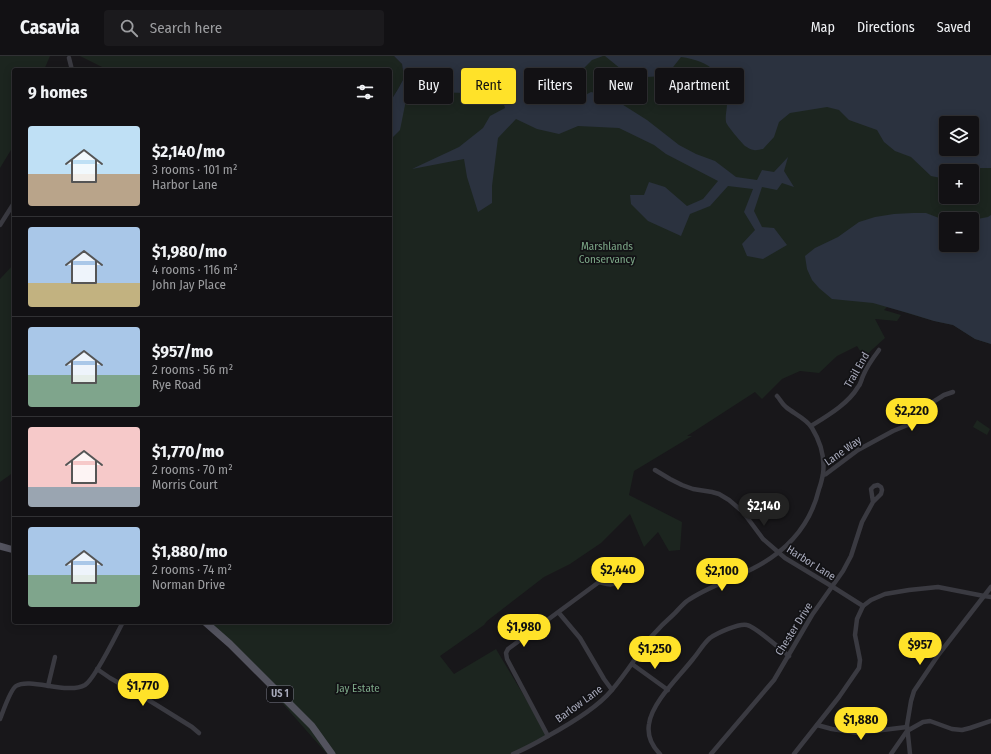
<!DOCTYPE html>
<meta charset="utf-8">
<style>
:root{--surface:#121114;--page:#1b1a1d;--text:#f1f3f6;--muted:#9c9da0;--line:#313134;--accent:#ffe229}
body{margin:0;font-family:"Fira Sans Condensed",sans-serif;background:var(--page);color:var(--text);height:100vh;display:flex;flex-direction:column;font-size:15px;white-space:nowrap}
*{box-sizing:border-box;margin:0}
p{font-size:13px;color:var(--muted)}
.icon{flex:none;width:22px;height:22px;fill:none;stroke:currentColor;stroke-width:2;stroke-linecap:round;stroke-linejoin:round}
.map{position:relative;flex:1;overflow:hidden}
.side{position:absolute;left:12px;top:12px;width:380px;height:556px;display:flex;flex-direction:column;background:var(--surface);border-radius:4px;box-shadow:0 2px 10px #0003,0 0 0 1px var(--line)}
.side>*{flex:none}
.guide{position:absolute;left:404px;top:12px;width:380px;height:36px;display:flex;gap:8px}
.buttons{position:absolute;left:939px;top:60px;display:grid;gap:8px}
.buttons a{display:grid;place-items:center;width:40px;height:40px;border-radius:4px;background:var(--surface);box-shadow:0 2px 10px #0003,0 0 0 1px var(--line);font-size:20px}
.price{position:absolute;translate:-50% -34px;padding:0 9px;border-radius:14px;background:var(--accent);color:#111;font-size:13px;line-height:26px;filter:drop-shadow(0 1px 2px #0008)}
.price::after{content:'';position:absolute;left:50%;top:24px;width:12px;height:9px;margin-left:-6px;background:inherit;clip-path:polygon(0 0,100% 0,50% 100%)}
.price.current{background:#222;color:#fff}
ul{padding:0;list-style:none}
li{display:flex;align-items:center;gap:12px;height:100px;padding:0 16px}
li+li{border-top:1px solid var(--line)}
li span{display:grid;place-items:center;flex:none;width:112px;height:80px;border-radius:4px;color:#555}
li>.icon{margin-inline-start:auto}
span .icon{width:48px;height:48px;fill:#fffc;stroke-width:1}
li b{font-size:17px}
h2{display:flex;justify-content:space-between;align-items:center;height:48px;padding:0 16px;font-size:17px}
.pill{padding:0 14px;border-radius:4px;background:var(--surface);box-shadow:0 2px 10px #0003,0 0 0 1px var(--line);font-size:14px;line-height:36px}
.pill.current{background:var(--accent);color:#111}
header{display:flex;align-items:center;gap:24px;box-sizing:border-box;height:56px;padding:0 20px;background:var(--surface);border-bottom:1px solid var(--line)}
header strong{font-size:19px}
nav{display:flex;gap:22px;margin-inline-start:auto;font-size:14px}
.search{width:280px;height:36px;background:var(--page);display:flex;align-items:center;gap:10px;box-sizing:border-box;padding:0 14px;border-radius:4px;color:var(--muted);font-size:15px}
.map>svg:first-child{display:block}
</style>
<header>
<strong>Casavia</strong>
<div class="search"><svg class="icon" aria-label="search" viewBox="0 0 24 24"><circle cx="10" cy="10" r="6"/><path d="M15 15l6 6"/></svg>Search here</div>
<nav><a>Map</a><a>Directions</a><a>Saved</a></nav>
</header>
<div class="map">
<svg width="991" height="698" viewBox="0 0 991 698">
<rect width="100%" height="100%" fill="#18171a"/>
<!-- green -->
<g fill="#1c251f" fill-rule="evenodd">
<path d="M0,0h50l-6,14h-30v75l-14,23z"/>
<path d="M80,0h314l8,8 2,14 -6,11 -8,13v-32h-285l-1,-2z"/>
<path d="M425,0h325l196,67v26h26l19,-19v214l-16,-5 -22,-14 -19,-4 -47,-14 -3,3 17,5 -4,6 -22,-2 10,19 -21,19 -7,-11 -20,10 -18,17 -19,-2 -18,8 -20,20 -7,-7 -68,44h5l-58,35 -5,24 53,27 -2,28 -11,1 -11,-19 -14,15 -14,-33 -29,29 -31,21 -26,13 -57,44 -3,4 -44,31 14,18 42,-25 52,87 -38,18h-183l-116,-132h179v-511zM946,115h26v26h-26zM946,163h26v26h-26z"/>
<path d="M14,208v208l-14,10v-203z"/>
<path d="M977,364l13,9 -3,6 -14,-8z"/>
</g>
<!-- water -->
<g fill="#2b323f" fill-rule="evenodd">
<path d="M394,0h209l-11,4 -9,9 -26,33 11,2 23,-12 18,4 38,24 32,25 17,9 19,7 21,16 21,3 5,-10 12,2 14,-15 -4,14 10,16 -12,-4 -5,7 -15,-3 -8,24 8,16 12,1 13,17 -24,14 -16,-3 -5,-12 13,-14 -11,-18 9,-23 -25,-3 -18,20 -20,8 -9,22 -33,-15 -17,-17 -1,-9h14l5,-13 16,5 22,19 16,-7 15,-18 -52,-27 -12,-9 -35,-17 -41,-2 -19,8 -22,-5 -21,-10 -18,19 -6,48v17l-14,9 -11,-35 -3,-18 -52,10 47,-22 24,-19 7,-12 15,-8 -3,-10 -12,-6 -8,-2 -17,3 -31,-1 -17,-4 -10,7 -7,35 -10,10v-38l8,-13 6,-11 -2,-14z"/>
<path d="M605,0h386v112h-21l-2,3h-22v8l-15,-3 -20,-19 -16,-6 -11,-9 -7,-12 -28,-10 -10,-10 -12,-3 -37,6 -11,9 -5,15 -11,12c-3,0 -7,2 -9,1 -3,0 -7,-3 -9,-4 -3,-3 -18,-20 -19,-24 -1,-6 1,-13 1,-18 -2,-31 -17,-43 -46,-47l-15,19 -20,1 -19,-3zM946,67h26v26h-26z"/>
<path d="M913,157h13l13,5 7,1v26h26v-25l16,-3 3,-2v129l-16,-5 -22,-14 -19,-4 -26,-8 -35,-10 -41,-4 -13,-11 -7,-8 -5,-11 -2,-13 10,-8 23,-11 21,-15 16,-5 19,-3z"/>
</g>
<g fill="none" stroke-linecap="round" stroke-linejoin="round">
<!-- minor -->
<g stroke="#3a3a41" stroke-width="4.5">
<path d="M69,2l3,12"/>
<path d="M0,169l14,-22"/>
<path d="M811,370c16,-10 37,-22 47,-39 3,-3 3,-7 5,-11 4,-10 10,-18 16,-26"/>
<path d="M655,414l15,9 12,6 11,4 19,3 7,2 10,6 14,12 20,27 22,19 48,29 30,19"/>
<path d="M823,419l3,-1 32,-24 35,-19 17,-7 6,-3 17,-19 11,-7 9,-3"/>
<path d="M612,516h3l4,4v4c-5,7 -12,4 -20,2z"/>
<path d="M559,557l21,25 24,41 8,11"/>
<path d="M632,608l36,26"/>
<path d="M97,613l13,9 32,18 50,31 7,6"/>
<path d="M48,630l7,-29"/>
<path d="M0,663c3,-7 10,-29 16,-33 14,-9 51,9 69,-1 10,-6 31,-50 38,-63"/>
<path d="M817,669l15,4 26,4 49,-6"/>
<path d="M548,680l-41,-77 -1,-6 2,-4 91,-67"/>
<path d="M513,698c12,-5 23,-11 35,-18 20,-11 48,-27 63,-45 15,-17 26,-36 40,-54 7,-8 15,-16 23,-23 4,-4 8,-9 13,-13 20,-14 44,-21 65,-32 34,-17 58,-42 67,-80 2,-5 3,-10 4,-15 2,-16 -3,-33 -11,-46 -6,-10 -18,-14 -26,-21 -4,-3 -6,-8 -9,-11"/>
<path d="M660,698c-8,-8 -13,-18 -11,-30 3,-22 30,-47 44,-65 6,-7 10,-15 17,-21 7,-5 29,-15 37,-13 9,2 33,24 42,31"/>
<path d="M711,698l63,-74 38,-65 31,-44 8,-15 11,-34 11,-20 8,-8 1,-4 -1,-3 -3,-2 -4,1 -3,3 2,13"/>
<path d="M794,698l45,-57 20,-29 1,-8 -5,-25 2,-16 6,-13 8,-6 14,-6 24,-4 29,-3 46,9 7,1"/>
<path d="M891,698l16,-23 16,-9 7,-1 22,8 10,1 8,-2 21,-7"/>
<path d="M910,698l-3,-29 4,-24 3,-10 25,-37 52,-67"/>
</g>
<!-- primary -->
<g stroke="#53535e" stroke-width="7">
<path d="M0,490l14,4"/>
<path d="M205,566l25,22 82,82 20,28"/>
</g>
</g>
<g text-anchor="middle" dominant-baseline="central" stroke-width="3.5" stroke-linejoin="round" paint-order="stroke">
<!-- shield labels -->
<rect fill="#121215" stroke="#7b7c89" stroke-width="1" x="267" y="630" width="26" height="16" rx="3"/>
<g font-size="10" font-weight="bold" fill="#a8aabb">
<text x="280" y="638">US 1</text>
</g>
<!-- park labels -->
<g font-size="11" fill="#7da888" stroke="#121215">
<text x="607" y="190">Marshlands<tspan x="607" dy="13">Conservancy</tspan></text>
<text x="358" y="632">Jay Estate</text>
</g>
<!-- street labels -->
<g font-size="11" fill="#a8aabb" stroke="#121215">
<text transform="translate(857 314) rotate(-60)">Trail End</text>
<text transform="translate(843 395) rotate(-35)">Lane Way</text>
<text transform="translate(811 507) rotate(32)">Harbor Lane</text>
<text transform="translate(794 573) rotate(-58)">Chester Drive</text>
<text transform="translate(579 648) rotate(-36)">Barlow Lane</text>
</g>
</g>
</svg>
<div class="buttons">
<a><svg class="icon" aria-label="layers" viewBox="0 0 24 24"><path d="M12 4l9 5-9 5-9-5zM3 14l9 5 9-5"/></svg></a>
<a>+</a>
<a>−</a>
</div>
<b class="price" style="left:912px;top:376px">$2,220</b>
<b class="price current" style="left:764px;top:471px">$2,140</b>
<b class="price" style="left:618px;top:535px">$2,440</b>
<b class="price" style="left:722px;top:536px">$2,100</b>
<b class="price" style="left:524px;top:592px">$1,980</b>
<b class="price" style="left:920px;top:610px">$957</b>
<b class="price" style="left:655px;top:614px">$1,250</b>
<b class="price" style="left:143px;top:651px">$1,770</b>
<b class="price" style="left:861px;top:685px">$1,880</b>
<div class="guide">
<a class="pill">Buy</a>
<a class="pill current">Rent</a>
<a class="pill">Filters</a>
<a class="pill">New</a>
<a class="pill">Apartment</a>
</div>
<section class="side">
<h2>9 homes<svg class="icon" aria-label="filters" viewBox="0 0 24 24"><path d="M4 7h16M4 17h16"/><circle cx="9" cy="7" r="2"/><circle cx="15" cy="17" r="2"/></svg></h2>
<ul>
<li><span style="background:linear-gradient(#bfe0f5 60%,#b9a48a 0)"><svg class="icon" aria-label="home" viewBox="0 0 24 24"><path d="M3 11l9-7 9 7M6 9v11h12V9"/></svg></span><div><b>$2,140/mo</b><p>3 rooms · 101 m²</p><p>Harbor Lane</p></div></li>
<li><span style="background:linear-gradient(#a9c7e8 70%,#c2b280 0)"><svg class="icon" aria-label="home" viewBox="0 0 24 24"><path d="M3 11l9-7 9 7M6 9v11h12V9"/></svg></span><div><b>$1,980/mo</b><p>4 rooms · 116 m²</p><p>John Jay Place</p></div></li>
<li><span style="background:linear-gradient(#a9c7e8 60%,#7fa58c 0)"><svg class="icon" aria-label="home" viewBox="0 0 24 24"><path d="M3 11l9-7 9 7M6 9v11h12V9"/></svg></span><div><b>$957/mo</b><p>2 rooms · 56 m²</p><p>Rye Road</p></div></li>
<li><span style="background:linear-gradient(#f6c9c9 75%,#9aa5b1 0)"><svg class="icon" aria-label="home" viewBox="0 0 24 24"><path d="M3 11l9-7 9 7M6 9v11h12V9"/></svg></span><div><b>$1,770/mo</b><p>2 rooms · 70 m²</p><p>Morris Court</p></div></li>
<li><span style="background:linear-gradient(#a9c7e8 60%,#7fa58c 0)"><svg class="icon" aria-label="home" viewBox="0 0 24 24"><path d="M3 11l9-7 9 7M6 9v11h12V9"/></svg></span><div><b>$1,880/mo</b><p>2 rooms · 74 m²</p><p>Norman Drive</p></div></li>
</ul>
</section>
</div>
